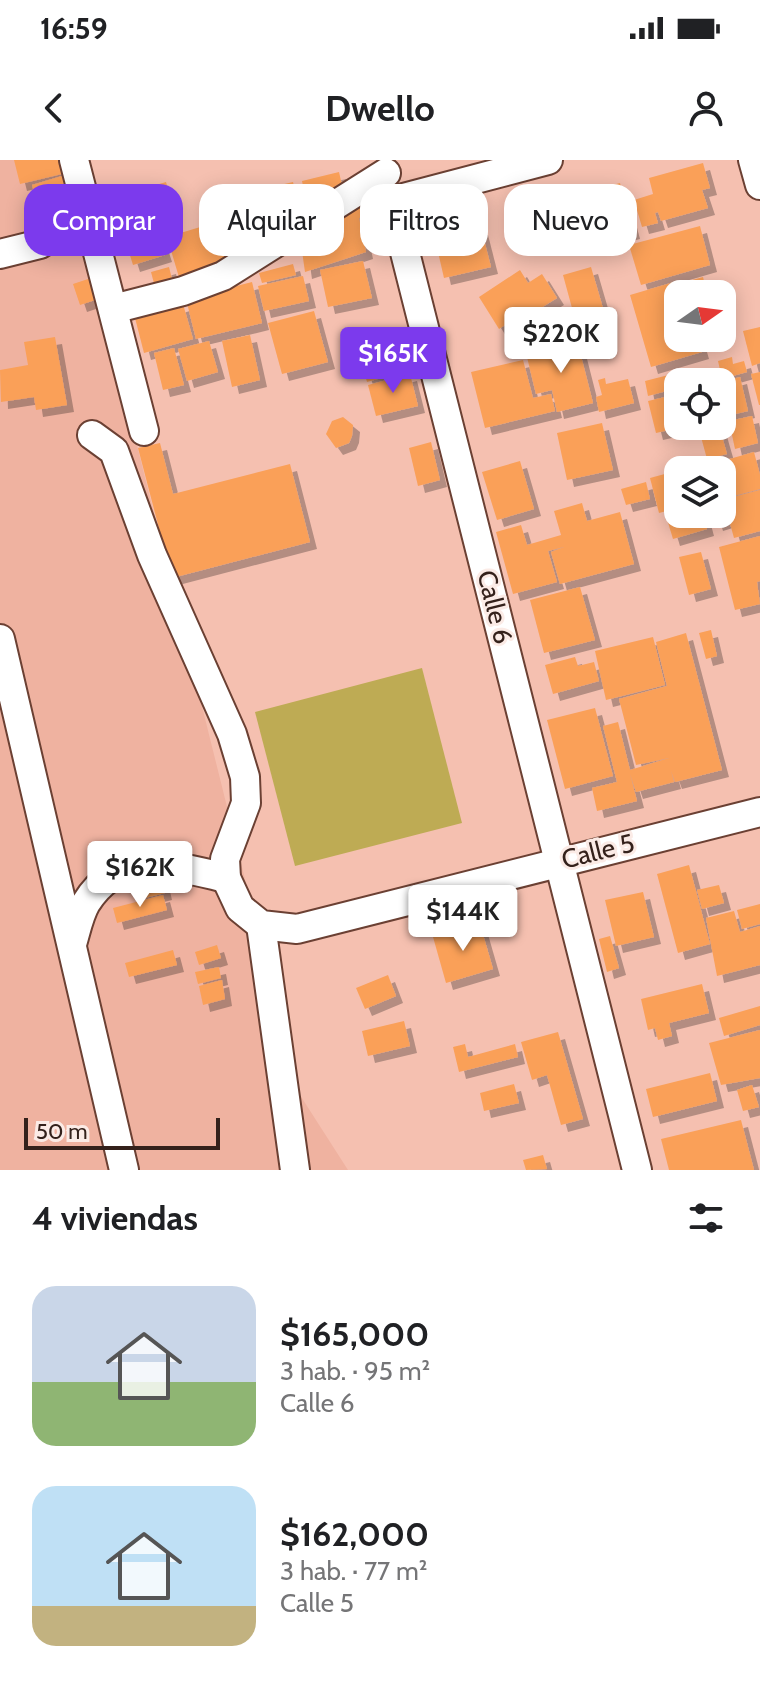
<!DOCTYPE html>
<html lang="es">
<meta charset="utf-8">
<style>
:root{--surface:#fff;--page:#f6f6f6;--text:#202124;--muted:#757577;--accent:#7c3aed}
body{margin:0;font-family:Cabin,sans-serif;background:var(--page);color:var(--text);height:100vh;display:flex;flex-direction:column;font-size:30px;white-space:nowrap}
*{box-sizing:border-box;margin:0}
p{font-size:26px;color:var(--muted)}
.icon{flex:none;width:44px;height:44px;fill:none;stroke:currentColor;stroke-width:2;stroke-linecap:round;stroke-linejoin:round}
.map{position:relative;height:1010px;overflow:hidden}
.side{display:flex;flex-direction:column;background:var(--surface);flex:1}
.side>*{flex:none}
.hud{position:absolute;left:24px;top:24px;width:712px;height:72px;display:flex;gap:16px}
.needle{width:52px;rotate:76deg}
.fabs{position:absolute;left:664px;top:120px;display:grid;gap:16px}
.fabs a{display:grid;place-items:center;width:72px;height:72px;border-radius:16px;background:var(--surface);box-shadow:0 4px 20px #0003;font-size:40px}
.scale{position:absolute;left:24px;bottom:20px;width:196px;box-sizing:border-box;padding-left:8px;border:4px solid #34211b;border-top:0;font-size:22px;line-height:28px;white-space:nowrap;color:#34211b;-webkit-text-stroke:6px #fbebe6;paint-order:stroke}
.price{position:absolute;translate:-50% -68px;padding:0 18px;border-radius:8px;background:#fff;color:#222;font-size:26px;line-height:52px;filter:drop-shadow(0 2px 4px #0008)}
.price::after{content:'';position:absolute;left:50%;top:48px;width:24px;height:18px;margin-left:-12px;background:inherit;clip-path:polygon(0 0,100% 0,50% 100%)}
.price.current{background:var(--accent);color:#fff}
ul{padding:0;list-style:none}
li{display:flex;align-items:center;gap:24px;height:200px;padding:0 32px}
li span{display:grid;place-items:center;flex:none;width:224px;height:160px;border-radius:24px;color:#555}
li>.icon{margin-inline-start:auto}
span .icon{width:96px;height:96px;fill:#fffc;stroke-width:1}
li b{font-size:34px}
h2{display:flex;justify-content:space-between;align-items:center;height:96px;padding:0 32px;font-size:34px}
.pill{padding:0 28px;border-radius:24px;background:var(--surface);box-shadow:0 4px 20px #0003;font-size:28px;line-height:72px}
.pill.current{background:var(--accent);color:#fff}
.status{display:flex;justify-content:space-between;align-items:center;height:56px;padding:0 40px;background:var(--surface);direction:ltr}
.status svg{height:22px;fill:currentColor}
header{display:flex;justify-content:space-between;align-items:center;height:104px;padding:0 32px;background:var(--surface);font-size:36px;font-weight:800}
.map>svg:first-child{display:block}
</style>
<div class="status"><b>16:59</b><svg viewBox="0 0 49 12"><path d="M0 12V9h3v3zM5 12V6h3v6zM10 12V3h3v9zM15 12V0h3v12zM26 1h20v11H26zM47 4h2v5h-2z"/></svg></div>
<header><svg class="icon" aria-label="back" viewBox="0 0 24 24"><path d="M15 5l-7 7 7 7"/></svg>Dwello<svg class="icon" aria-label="person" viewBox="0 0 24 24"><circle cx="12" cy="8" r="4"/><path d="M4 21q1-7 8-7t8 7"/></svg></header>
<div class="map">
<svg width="760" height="1010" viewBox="0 0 760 1010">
<defs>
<filter id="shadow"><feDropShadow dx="7" dy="7" stdDeviation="0" flood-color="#0004"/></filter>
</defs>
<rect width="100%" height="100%" fill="#f5c0b0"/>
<!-- built -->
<path fill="#efb2a0" d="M0,0h66l232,932 50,78h-348z"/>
<!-- green -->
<path fill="#beab54" d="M422,508l40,155 -167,43 -40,-154z"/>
<!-- building -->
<g fill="#faa059" filter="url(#shadow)">
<path d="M14,0h49l3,13 -46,11z"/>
<path d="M703,3l7,25 -8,2 6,18 -47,13 -3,-9 -3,1 3,10 -16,4 -8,-27 19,-6 -4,-16z"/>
<path d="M339,12l5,22 -37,10 -5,-23z"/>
<path d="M62,16l3,14 -29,9 -4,-14z"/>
<path d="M166,22l9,31 -65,19 -9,-31z"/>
<path d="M293,22l7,27 -22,5 3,11 -34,9 -9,-39z"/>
<path d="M620,23l13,49 -41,11 -14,-49z"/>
<path d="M233,31l16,55 -18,6 3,10 -53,22 -14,-47 40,-12 -7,-24z"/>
<path d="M363,37l6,20 -10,1 7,34 -61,20 -5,-35z"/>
<path d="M155,64l10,31 -32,10 -10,-32z"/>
<path d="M700,66l10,39 -69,20 -12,-40z"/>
<path d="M481,68l10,39 -47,11 -9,-39z"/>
<path d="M363,101l9,37 -44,9 -8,-37z"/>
<path d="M293,104l3,11 -34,8 -3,-10z"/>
<path d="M169,107l5,20 -18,4 -5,-19z"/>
<path d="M591,107l16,55 -29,8 -15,-55z"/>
<path d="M520,110l8,13 14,-9 15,24 -37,23 -3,-4 -18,12 -20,-32z"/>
<path d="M303,116l6,25 -45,10 -6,-25z"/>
<path d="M703,117l4,17h-19l-3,-12z"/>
<path d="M91,118l7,21 -18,6 -7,-21z"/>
<path d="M681,120l4,14h-7v44h20l4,14 -51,15 -21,-72z"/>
<path d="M252,122l10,41 -66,16 -10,-40z"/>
<path d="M183,144l10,35 -49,14 -9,-35z"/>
<path d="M314,151l14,51 -46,12 -14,-51z"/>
<path d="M760,167v36l-8,3 -9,-35z"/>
<path d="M400,174l9,36 -42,12 -10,-36z"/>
<path d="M250,175l10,45 -28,7 -10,-46z"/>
<path d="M55,177l12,68 -31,5 -2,-13 -33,5 -1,-32 28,-5 -4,-23z"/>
<path d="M577,180l16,63 -36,9 -5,-22 -16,4 -10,-41z"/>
<path d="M209,181l9,31 -31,9 -9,-32z"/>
<path d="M174,188l10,37 -21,5 -9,-37z"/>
<path d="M732,197l1,7 11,-3 3,11 -25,7 -4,-18z"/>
<path d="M523,200l10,38 18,-4 4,17 -70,17 -14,-56z"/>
<path d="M692,209l3,13h-17v6l-30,8 -3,-15z"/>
<path d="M760,212v33h-1l-8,-31z"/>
<path d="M410,214l8,32 -42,10 -8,-31z"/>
<path d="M740,217l8,34 -21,5 -5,-34z"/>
<path d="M605,218l1,6 22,-5 6,24 -35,9 -3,-15 6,-2 -4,-15z"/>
<path d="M678,234v34l-22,5 -8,-32z"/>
<path d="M752,256l6,27 -23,6 -6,-28z"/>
<path d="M343,257l10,8 -1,11 -3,7 -13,5 -10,-14 6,-13z"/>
<path d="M602,263l11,47 -46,10 -10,-47z"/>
<path d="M698,266h21l8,28 -20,5z"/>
<path d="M431,282l9,38 -22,6 -9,-38z"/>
<path d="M160,283l13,51 117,-30 20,78 -138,36 -34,-130z"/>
<path d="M754,292l6,23v14l-38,10v-29h-31z"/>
<path d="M520,301l14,48 -37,11 -15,-48z"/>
<path d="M672,312l6,23v13l-19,5 -9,-35z"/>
<path d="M646,322l4,17 -24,6 -5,-16z"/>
<path d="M760,330v41l-26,7 -5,-18 -13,4 -3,-10h9v-14z"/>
<path d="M582,343l5,18 33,-9 14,52 -74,20 -9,-32 13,-5 -16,4 9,31 -44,12 -17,-62 25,-7 6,20 34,-10 -7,-24z"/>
<path d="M678,352l25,2 4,15 -34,10 -7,-23z"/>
<path d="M760,376v45l-3,1 3,22 -25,6 -16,-63z"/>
<path d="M701,392l10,37 -22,6 -10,-38z"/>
<path d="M580,427l15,53 -51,13 -14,-53z"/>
<path d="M711,470l6,26 -11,3 -7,-26z"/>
<path d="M686,473l36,137 -47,12 -4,-11 3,11 -38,10 -6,-18 7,27 -40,10 -5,-23 25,-6 -14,-56 15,-4 12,48 39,-12 -33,7 -17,-66 48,-13 -11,-44z"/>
<path d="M653,477l12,48 -59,15 -11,-49z"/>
<path d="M575,497l3,9 16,-4 5,19 -46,13 -8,-29z"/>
<path d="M595,548l18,68 -48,13 -18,-69z"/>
<path d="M689,705l21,79 -32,9 -21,-79z"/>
<path d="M162,720l3,13 -24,6 -3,-13z"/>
<path d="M719,725l5,18 -22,6 -5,-19z"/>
<path d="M643,732l11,45 -38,9 -11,-46z"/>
<path d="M163,735l4,15 -50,13 -4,-15z"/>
<path d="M760,744v20l-18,5 -5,-19z"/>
<path d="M734,751l6,21 20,-6v39l-43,11 -11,-58z"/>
<path d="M480,764l13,45 -47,14 -13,-46z"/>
<path d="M610,776l9,32 -12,4 -8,-33z"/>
<path d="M217,785l4,13 -22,7 -4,-13z"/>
<path d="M173,790l4,15 -48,12 -4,-14z"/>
<path d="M219,807l2,11 -23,6 -3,-12z"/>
<path d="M388,815l8,21 -31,13 -9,-21z"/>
<path d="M222,820l3,19 -22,6 -4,-19z"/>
<path d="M702,824l7,29 -40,10 3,13 -14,4 -3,-12 -7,2 -7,-31z"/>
<path d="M760,846v19l-36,11 -5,-18z"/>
<path d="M404,861l6,25 -42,10 -6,-25z"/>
<path d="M760,870v48l-39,7 -12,-42z"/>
<path d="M558,872l25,87 -22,6 -14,-50 -15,5 -11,-38z"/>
<path d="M465,884l3,13 47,-13 3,13 -59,15 -6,-25z"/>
<path d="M710,913l7,28 -64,16 -7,-28z"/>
<path d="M514,924l5,19 -35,8 -4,-18z"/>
<path d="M752,925l7,22 -16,4 -6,-21z"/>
<path d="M741,960l13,50h-85l-8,-31z"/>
<path d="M543,995l4,14 -21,1 -3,-10z"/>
</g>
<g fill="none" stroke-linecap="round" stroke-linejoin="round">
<defs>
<g id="minor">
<path d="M74,0l70,271"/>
<path d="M548,0l-156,41 245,969"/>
<path d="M753,0l7,25"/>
<path d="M0,94l40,-10 49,-31"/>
<path d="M113,149l70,-18 40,-15 163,-103"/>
<path d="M92,275l22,16 38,104 80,179 13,43 1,26 -21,56 1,19 14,30 21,17 36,4 463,-117"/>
<path d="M0,479l124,531"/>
<path d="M261,765l34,245"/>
<path d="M72,784c4,-13 7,-29 14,-41 34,-55 88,-37 140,-25"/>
</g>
</defs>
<!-- minor casing -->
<use href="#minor" stroke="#6b4033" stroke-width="32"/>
<!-- minor -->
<use href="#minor" stroke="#fff" stroke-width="28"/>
</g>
<g text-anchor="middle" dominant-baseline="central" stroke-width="6" stroke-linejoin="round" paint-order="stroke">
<!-- street labels -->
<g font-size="26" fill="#34211b" stroke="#fbebe6">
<text transform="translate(495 447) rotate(76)">Calle 6</text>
<text transform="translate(598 691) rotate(-14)">Calle 5</text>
</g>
</g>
</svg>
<div class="fabs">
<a><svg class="needle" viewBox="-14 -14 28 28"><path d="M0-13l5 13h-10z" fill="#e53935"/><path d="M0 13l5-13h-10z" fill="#757577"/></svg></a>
<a><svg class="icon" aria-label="locate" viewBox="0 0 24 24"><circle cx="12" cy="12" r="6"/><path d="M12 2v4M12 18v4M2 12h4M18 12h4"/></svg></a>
<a><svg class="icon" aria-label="layers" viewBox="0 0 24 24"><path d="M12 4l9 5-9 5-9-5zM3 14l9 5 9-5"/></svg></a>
</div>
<div class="scale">50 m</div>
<b class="price" style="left:561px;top:215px">$220K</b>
<b class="price current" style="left:393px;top:235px">$165K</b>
<b class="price" style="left:140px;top:749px">$162K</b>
<b class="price" style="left:463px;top:793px">$144K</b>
<div class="hud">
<a class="pill current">Comprar</a>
<a class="pill">Alquilar</a>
<a class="pill">Filtros</a>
<a class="pill">Nuevo</a>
</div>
</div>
<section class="side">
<h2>4 viviendas<svg class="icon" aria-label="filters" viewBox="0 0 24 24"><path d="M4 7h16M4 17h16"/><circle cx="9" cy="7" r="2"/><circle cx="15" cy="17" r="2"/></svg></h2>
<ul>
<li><span style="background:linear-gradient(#c9d6e8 60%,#8fb573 0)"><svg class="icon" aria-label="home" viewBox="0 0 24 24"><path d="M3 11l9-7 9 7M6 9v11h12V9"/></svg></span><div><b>$165,000</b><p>3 hab. · 95 m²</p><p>Calle 6</p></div></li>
<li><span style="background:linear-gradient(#bfe0f5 75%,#c2b280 0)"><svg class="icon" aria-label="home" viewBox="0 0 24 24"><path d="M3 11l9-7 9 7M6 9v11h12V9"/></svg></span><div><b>$162,000</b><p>3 hab. · 77 m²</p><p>Calle 5</p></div></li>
</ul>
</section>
